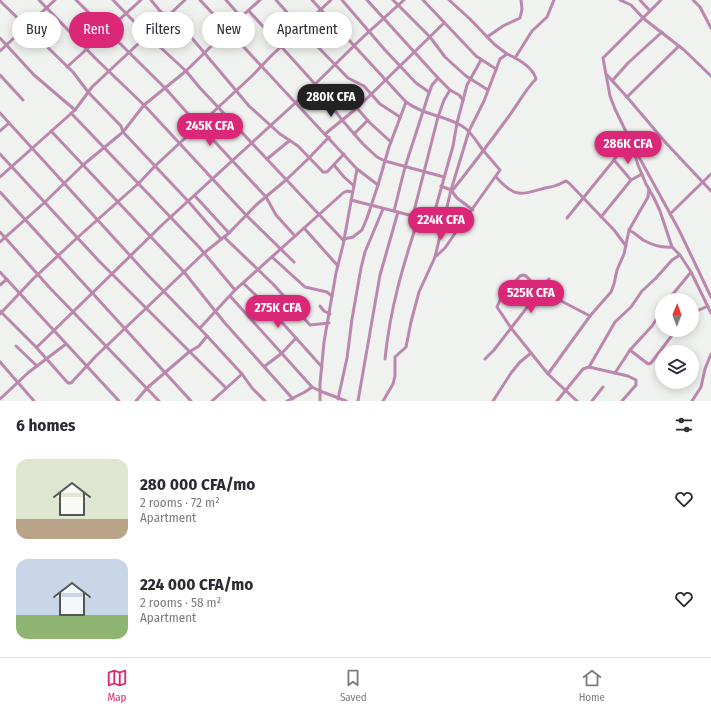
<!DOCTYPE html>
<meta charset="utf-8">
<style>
:root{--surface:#fff;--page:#f2f2f3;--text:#2b2b33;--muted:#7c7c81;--line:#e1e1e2;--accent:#db2777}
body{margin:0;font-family:"Fira Sans Condensed",sans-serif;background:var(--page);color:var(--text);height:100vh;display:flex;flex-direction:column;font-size:15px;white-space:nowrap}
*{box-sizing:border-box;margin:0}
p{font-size:13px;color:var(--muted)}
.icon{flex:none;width:22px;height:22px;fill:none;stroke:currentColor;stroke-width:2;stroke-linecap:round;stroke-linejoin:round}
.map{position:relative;height:401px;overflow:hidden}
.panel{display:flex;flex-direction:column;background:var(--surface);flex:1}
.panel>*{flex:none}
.banner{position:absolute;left:12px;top:12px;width:400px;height:36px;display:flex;gap:8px}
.needle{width:26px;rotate:1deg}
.fabs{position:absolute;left:655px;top:293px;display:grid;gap:8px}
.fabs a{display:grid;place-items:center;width:44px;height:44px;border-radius:50%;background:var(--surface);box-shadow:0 2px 10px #0003;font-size:20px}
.price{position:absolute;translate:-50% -34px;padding:0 9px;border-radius:14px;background:var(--accent);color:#fff;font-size:13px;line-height:26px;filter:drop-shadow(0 1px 2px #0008)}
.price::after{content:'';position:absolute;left:50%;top:24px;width:12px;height:9px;margin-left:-6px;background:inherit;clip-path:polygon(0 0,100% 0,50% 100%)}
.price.active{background:#222;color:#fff}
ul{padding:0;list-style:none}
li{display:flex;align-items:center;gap:12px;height:100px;padding:0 16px}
li span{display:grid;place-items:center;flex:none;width:112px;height:80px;border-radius:12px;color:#555}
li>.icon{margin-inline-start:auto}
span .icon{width:48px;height:48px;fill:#fffc;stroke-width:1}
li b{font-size:17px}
h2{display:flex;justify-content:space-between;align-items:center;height:48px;padding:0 16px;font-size:17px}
.tag{padding:0 14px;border-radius:18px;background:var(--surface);box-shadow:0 2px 10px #0003;font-size:14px;line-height:36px}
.tag.active{background:var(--accent);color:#fff}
.tabs{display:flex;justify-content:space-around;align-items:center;height:56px;border-top:1px solid var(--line);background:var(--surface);font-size:11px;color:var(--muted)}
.tabs a{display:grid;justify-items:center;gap:2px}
.tabs .active{color:var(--accent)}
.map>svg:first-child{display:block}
</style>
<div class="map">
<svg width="711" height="401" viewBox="0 0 711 401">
<rect width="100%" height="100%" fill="#eff2ee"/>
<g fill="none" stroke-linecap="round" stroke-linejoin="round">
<!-- minor -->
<g stroke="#bc87af" stroke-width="3">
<path d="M39,0l57,59 48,46 102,110 48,47"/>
<path d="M76,0l89,88 33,37 18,18 50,54 10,18 19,21"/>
<path d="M113,0l34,35 39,36 14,17 144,153"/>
<path d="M151,0l9,11 26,20 63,75 31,28 18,12 25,26h4l17,-18"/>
<path d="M200,0l157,169 21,16"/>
<path d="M226,0l15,17"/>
<path d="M276,0l41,46 31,32 16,8 16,18 20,13"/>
<path d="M312,0l94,102c19,14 38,13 56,24 9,5 14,15 20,23 6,7 12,14 18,21l-42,59"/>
<path d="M342,0l43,50 31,33 13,9"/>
<path d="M367,0l71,78 12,12 9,5 4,5"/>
<path d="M393,0l37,37 15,20 21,19 22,14"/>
<path d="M423,0l53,56 20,13"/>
<path d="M620,0l11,5 12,13 41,32 27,26"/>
<path d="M640,0l10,11"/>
<path d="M661,0l-58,58 7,38 5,13 18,37 46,84 32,67"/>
<path d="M693,0l7,7 11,21"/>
<path d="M0,1l73,71 15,20 33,34 2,6 65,69 33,38"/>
<path d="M249,11l66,73 27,36 21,24 14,13 8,4 59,16"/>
<path d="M487,37l16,-11 17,-8 2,-9 -1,-9"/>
<path d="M0,38l34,37 41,35"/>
<path d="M0,51l55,-51"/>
<path d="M515,58l17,-27 15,-14 7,-17"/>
<path d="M67,67l74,-67"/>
<path d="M0,75l23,25"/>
<path d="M607,75l20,22 39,46 45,48"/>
<path d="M612,81l16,-18 34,-31"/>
<path d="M627,97l52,-51"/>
<path d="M357,108l12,14 22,20"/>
<path d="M0,113l146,160 61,63 35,38 10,14 13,13"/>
<path d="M71,113l128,134 36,43"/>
<path d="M0,131l9,-8"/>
<path d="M51,131l133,141 40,50 69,77"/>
<path d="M325,134l32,-26 87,-85"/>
<path d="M354,134l14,-14"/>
<path d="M634,152l4,13 8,19 8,14 6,13 12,36 8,8 11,17 20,41"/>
<path d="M0,154l98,106 128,128"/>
<path d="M267,159l22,-18"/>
<path d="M614,160l17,20"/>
<path d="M334,165l10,12 10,9"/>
<path d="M0,177l75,-67 17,-23 93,-87"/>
<path d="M496,177c19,21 24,18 49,11 4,-1 8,-1 12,-3 4,-1 6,-3 9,-4l3,2 45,47 12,16"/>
<path d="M441,186l10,4 6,8 16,12"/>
<path d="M452,191c20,-25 38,-49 57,-75 9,-12 16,-26 27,-37 -3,-12 -18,-20 -29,-25"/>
<path d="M0,192l191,209"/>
<path d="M195,196l34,37"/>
<path d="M351,200l93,24 14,5 -13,19 -10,9"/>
<path d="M394,211l11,-44 23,-71 4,-11 6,-7"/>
<path d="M670,214l41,-40"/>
<path d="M413,215l25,-98 6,-17 6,-10"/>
<path d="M601,217l30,-37 11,-6"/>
<path d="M567,218l47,-58 15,-22"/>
<path d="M432,221l21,-75 4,-23 10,-38 14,-25"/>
<path d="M304,228l34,38"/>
<path d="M629,230c6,3 9,6 14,10 9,5 18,8 29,7"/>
<path d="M0,232l49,55 110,114"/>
<path d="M224,237l49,47 37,41 19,-2"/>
<path d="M344,239l9,-2 5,-4 4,-3 5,-12 11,-33 11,-38 17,-45"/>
<path d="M0,242l44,-39 39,-38 40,-33 21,-27 42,-34 55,-54 19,-17"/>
<path d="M272,257l33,30 22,5 5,4"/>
<path d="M0,272l119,129"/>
<path d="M243,283l26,25 53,59"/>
<path d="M0,285l7,-6"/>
<path d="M230,296l82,91"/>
<path d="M668,300l23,-28"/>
<path d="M320,306l4,5 6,3"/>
<path d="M0,311l35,35 33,37h3l25,-27 88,-84 20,-19 25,-20 27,-28 30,-25 22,-21 21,-22"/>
<path d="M0,314l33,-35 44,-41 62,-55 16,-17 98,-91 19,-20 59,-55"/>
<path d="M692,316l5,-5 11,-5"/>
<path d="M200,328l35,-38 108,-97 4,-2 5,1"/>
<path d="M16,346l21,20"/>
<path d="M37,347l126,-123 141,-129 58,-57 42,-38"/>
<path d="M630,350l18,14 3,-1 25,-33"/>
<path d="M385,359c5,-50 18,-94 34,-142"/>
<path d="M485,359l9,-9 55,-71"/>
<path d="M0,362l34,39"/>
<path d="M265,366l17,-13 14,-15"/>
<path d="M589,367l26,-45 16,-15 11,-16 14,-13 16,-18 8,-5"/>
<path d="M615,373l15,-23 22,-24 10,-16"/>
<path d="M548,374l42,-58 21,-24 3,-8 3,-14 7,-16 5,-24 19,-33 1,-8"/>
<path d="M0,399l29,-27 37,-28"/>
<path d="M338,399l9,-41 5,-39 9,-51 4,-16 18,-43"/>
<path d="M136,401l11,-13 42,-36 10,-6 8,-10"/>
<path d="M212,401l30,-27"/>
<path d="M287,401l18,-9 7,-5 8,4 26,10"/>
<path d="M320,401v-17l4,-42 12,-69 7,-28 14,-76"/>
<path d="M358,401l22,-126 18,-63"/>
<path d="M383,401l10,-17 2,-8v-19l11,-10 5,-25 8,-30 16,-35 16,-67 18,-59 15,-30 16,-42 7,-5 -13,-10 -24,-25 -21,-19"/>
<path d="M493,401l18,-28 9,-11 11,-9"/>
<path d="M557,401l26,-32 6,-2 39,9 8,4v5l-14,16"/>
<path d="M577,401l-29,-27 -37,-46 -14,-21 4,-9 19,-22 3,-1 3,1 14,14 50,26"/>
<path d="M592,401l11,-14"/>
<path d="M692,401l9,-14 4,-18 6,-15"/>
</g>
</g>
</svg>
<div class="fabs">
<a><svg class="needle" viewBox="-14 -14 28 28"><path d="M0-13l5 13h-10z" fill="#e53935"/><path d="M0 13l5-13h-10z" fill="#7c7c81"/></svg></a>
<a><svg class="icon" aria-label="layers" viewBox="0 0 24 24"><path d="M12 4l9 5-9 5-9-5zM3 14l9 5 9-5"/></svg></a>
</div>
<b class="price active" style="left:331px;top:118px">280K CFA</b>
<b class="price" style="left:210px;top:147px">245K CFA</b>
<b class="price" style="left:628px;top:165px">286K CFA</b>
<b class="price" style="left:441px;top:241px">224K CFA</b>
<b class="price" style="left:531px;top:314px">525K CFA</b>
<b class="price" style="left:278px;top:329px">275K CFA</b>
<div class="banner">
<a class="tag">Buy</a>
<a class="tag active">Rent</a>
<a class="tag">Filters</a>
<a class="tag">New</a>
<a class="tag">Apartment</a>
</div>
</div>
<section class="panel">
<h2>6 homes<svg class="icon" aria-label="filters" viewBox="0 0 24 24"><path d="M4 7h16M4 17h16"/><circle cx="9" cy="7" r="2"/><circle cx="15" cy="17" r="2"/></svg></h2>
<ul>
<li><span style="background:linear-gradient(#dfe7d0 75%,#b9a48a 0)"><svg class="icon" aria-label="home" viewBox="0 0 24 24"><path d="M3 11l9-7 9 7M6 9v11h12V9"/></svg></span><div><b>280 000 CFA/mo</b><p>2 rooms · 72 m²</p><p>Apartment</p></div><svg class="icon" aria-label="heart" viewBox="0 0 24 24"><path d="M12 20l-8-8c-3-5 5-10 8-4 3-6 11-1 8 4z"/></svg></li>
<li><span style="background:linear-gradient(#c9d6e8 70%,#8fb573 0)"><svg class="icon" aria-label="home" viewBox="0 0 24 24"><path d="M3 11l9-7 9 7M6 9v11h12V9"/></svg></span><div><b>224 000 CFA/mo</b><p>2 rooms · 58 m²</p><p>Apartment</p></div><svg class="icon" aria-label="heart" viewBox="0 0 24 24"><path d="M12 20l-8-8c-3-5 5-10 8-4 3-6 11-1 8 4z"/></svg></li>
</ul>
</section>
<nav class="tabs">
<a class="active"><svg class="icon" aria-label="map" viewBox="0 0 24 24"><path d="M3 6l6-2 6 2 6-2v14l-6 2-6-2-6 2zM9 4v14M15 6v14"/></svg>Map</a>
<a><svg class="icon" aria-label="saved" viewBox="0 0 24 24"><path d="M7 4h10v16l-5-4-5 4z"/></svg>Saved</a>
<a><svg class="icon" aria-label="home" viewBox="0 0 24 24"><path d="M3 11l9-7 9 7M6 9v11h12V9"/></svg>Home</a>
</nav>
